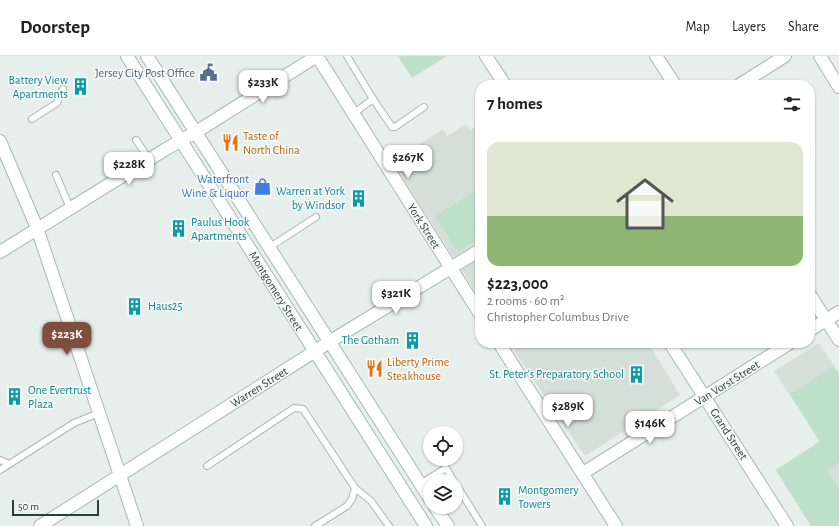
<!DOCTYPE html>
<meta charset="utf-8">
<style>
:root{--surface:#fff;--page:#f6f6f6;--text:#202124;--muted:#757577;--line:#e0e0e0;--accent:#7f4e3f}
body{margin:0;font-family:"Alegreya Sans",sans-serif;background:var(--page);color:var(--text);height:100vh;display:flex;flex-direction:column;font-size:15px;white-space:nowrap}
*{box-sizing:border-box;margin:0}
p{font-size:13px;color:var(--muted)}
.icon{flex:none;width:22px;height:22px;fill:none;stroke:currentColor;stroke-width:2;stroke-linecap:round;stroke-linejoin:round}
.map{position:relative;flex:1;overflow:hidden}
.side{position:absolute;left:475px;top:24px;width:340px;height:268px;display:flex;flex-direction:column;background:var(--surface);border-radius:16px;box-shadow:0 1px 3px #0004}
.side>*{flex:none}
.tools{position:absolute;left:423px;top:370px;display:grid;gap:8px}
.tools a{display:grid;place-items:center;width:40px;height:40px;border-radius:50%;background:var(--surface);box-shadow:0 1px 3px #0004;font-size:20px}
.scale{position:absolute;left:12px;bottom:10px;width:87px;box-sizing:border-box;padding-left:4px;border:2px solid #24423a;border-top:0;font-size:11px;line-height:14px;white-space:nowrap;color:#24423a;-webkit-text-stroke:3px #f7fbf9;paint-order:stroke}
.price{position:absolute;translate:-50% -34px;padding:0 9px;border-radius:8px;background:#fff;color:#222;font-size:13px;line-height:26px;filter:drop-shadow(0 1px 2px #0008)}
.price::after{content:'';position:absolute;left:50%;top:24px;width:12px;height:9px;margin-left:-6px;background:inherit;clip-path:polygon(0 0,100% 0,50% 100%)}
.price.on{background:var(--accent);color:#fff}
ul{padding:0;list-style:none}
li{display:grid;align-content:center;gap:8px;height:212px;padding:0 12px}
li span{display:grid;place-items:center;height:124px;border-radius:12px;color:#555}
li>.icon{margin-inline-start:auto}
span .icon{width:72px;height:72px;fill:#fffc;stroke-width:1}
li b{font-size:17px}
h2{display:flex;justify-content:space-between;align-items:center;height:48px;padding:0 12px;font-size:17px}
header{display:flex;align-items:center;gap:24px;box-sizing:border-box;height:56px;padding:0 20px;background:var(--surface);border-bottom:1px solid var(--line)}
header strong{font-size:19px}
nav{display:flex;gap:22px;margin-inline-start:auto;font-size:14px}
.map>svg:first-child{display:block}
</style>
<header>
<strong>Doorstep</strong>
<nav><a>Map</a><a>Layers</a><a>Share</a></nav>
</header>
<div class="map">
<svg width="839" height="470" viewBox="0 0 839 470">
<rect width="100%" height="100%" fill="#e6efeb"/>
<!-- built -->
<g fill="#d4dfda">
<path d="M466,68l4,6 10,-6v175l-87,-137 50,-33 4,7z"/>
<path d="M509,287h139l32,52 -95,61z"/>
<path d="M819,287l20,30v153h-28l-35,-56 44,-29 -46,-70z"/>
</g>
<!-- green -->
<g fill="#bfe0c8">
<path d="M398,0h49l-35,22z"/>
<path d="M476,134l4,6v41l-22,15 -23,-36z"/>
<path d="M833,311l6,8v87l-12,8 12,20v36h-28l-35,-56 44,-28 -30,-48z"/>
</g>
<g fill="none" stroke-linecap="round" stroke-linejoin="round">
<defs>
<g id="lane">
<path d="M347,0l26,43 -20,15"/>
<path d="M373,43l19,28h3l29,-20"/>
<path d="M32,63l25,-16 6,-14"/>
<path d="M136,84l13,19"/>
<path d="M56,119l14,33"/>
<path d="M270,191l46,-30"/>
<path d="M0,404l9,4"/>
<path d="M207,410l87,-58 9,1 52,79 -3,11 -5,7 -32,20"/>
<path d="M0,414l74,-47 25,-10"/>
<path d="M420,428l26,-16 8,13"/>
<path d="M456,428l26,42"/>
<path d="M355,432l16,13 18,25"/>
</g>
<g id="street">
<path d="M317,0l163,258"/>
<path d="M656,0l19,29"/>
<path d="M820,0l19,31"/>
<path d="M739,29l46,-29"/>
<path d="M196,76l121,-76"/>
<path d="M810,239l29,45"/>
<path d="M810,274l29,-18"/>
<path d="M499,287l117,183"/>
<path d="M583,417l207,-130"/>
<path d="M40,470l302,-192 138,-84"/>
</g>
<g id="secondary">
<path d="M127,0l299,470"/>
<path d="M147,0l283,443"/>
<path d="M486,0l19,29"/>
<path d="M0,85l37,87 100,298"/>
<path d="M0,196l166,-103 30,-17"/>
<path d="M670,287l117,183"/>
<path d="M435,451l13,19"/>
</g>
</defs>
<!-- lane casing -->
<use href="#lane" stroke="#a8b8b2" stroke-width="8"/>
<!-- street casing -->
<use href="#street" stroke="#a8b8b2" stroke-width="14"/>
<!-- secondary casing -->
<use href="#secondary" stroke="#a4bbb3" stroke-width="14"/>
<!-- lane -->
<use href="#lane" stroke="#fff" stroke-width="6"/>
<!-- street -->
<use href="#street" stroke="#fff" stroke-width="12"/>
<!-- secondary -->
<use href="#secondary" stroke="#fff" stroke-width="12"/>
</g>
<!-- icons -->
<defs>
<symbol id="civic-bare" viewBox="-9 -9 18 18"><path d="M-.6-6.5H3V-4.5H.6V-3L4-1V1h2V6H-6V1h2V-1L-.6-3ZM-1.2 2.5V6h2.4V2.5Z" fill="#5c6f8a" stroke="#f7fbf9" stroke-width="2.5" paint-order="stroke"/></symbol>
<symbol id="building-bare" viewBox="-9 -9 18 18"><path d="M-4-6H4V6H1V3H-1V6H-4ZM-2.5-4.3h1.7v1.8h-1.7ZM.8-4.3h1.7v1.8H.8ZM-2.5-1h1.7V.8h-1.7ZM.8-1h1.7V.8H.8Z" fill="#0f9aa8" stroke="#f7fbf9" stroke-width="2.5" paint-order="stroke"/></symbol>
<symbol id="restaurant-bare" viewBox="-9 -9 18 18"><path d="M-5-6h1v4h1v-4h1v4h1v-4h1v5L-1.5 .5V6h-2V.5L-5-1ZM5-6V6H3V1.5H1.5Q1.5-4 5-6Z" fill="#e8710a" stroke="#f7fbf9" stroke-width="2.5" paint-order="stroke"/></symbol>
<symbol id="shop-bare" viewBox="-9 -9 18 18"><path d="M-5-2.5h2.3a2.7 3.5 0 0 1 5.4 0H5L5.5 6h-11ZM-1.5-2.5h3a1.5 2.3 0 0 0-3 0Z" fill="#3f7fe0" stroke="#f7fbf9" stroke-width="2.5" paint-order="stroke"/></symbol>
</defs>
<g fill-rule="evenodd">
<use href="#civic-bare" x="196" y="4" width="25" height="25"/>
<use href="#building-bare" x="68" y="18" width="25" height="25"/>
<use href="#restaurant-bare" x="218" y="74" width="25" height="25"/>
<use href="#shop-bare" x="250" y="118" width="25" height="25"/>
<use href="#building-bare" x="346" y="130" width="25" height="25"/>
<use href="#building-bare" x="166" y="160" width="25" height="25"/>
<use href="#building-bare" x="122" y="238" width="25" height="25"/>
<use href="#building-bare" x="400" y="272" width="25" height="25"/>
<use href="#restaurant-bare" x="362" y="300" width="25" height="25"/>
<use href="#building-bare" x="624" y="306" width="25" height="25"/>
<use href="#building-bare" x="2" y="328" width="25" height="25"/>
<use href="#building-bare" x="492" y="428" width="25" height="25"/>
</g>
<g text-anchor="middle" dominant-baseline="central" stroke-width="3" stroke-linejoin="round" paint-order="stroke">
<!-- service labels -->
<g font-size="12" fill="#4e5e75" stroke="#f7fbf9" text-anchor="end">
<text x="195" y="17">Jersey City Post Office</text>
</g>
<!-- culture labels -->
<g font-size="12" fill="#0d838f" stroke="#f7fbf9" text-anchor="end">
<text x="68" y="24">Battery View<tspan x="68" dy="14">Apartments</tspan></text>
<text x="345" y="135">Warren at York<tspan x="345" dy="14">by Windsor</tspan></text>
<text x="191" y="166" text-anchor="start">Paulus Hook<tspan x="191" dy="14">Apartments</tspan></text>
<text x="148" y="250" text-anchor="start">Haus25</text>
<text x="399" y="284">The Gotham</text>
<text x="624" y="318">St. Peter's Preparatory School</text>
<text x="28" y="334" text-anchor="start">One Evertrust<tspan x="28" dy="14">Plaza</tspan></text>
<text x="518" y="434" text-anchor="start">Montgomery<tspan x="518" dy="14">Towers</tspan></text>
</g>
<!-- food labels -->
<g font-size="12" fill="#c56008" stroke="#f7fbf9" text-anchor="start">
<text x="243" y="80">Taste of<tspan x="243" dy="14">North China</tspan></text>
<text x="387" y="306">Liberty Prime<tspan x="387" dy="14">Steakhouse</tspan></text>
</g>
<!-- shop labels -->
<g font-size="12" fill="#366cbe" stroke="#f7fbf9" text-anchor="end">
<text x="249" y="123">Waterfront<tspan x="249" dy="14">Wine &amp; Liquor</tspan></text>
</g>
<!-- street labels -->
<g font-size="12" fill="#24423a" stroke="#f7fbf9">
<text transform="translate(424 170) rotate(58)">York Street</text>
<text transform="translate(276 235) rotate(58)">Montgomery Street</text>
<text transform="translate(727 327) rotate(-32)">Van Vorst Street</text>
<text transform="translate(259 331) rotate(-32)">Warren Street</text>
<text transform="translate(729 378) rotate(57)">Grand Street</text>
</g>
</g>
</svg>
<div class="tools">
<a><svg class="icon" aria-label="locate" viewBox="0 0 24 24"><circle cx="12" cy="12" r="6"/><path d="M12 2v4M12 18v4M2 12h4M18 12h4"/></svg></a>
<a><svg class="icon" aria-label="layers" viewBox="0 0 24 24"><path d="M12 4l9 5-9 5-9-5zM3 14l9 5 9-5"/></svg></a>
</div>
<div class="scale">50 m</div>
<b class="price" style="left:263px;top:48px">$233K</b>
<b class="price" style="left:408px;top:123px">$267K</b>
<b class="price" style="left:129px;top:130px">$228K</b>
<b class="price" style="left:396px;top:259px">$321K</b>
<b class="price on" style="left:67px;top:300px">$223K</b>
<b class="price" style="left:568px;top:372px">$289K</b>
<b class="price" style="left:650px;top:389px">$146K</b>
<section class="side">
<h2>7 homes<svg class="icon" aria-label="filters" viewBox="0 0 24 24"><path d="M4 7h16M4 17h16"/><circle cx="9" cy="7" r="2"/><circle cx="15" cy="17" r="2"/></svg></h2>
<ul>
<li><span style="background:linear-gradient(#dfe7d0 60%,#8fb573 0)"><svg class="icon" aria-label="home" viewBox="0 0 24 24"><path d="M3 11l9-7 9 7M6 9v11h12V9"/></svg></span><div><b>$223,000</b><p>2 rooms · 60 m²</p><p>Christopher Columbus Drive</p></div></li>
</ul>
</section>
</div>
